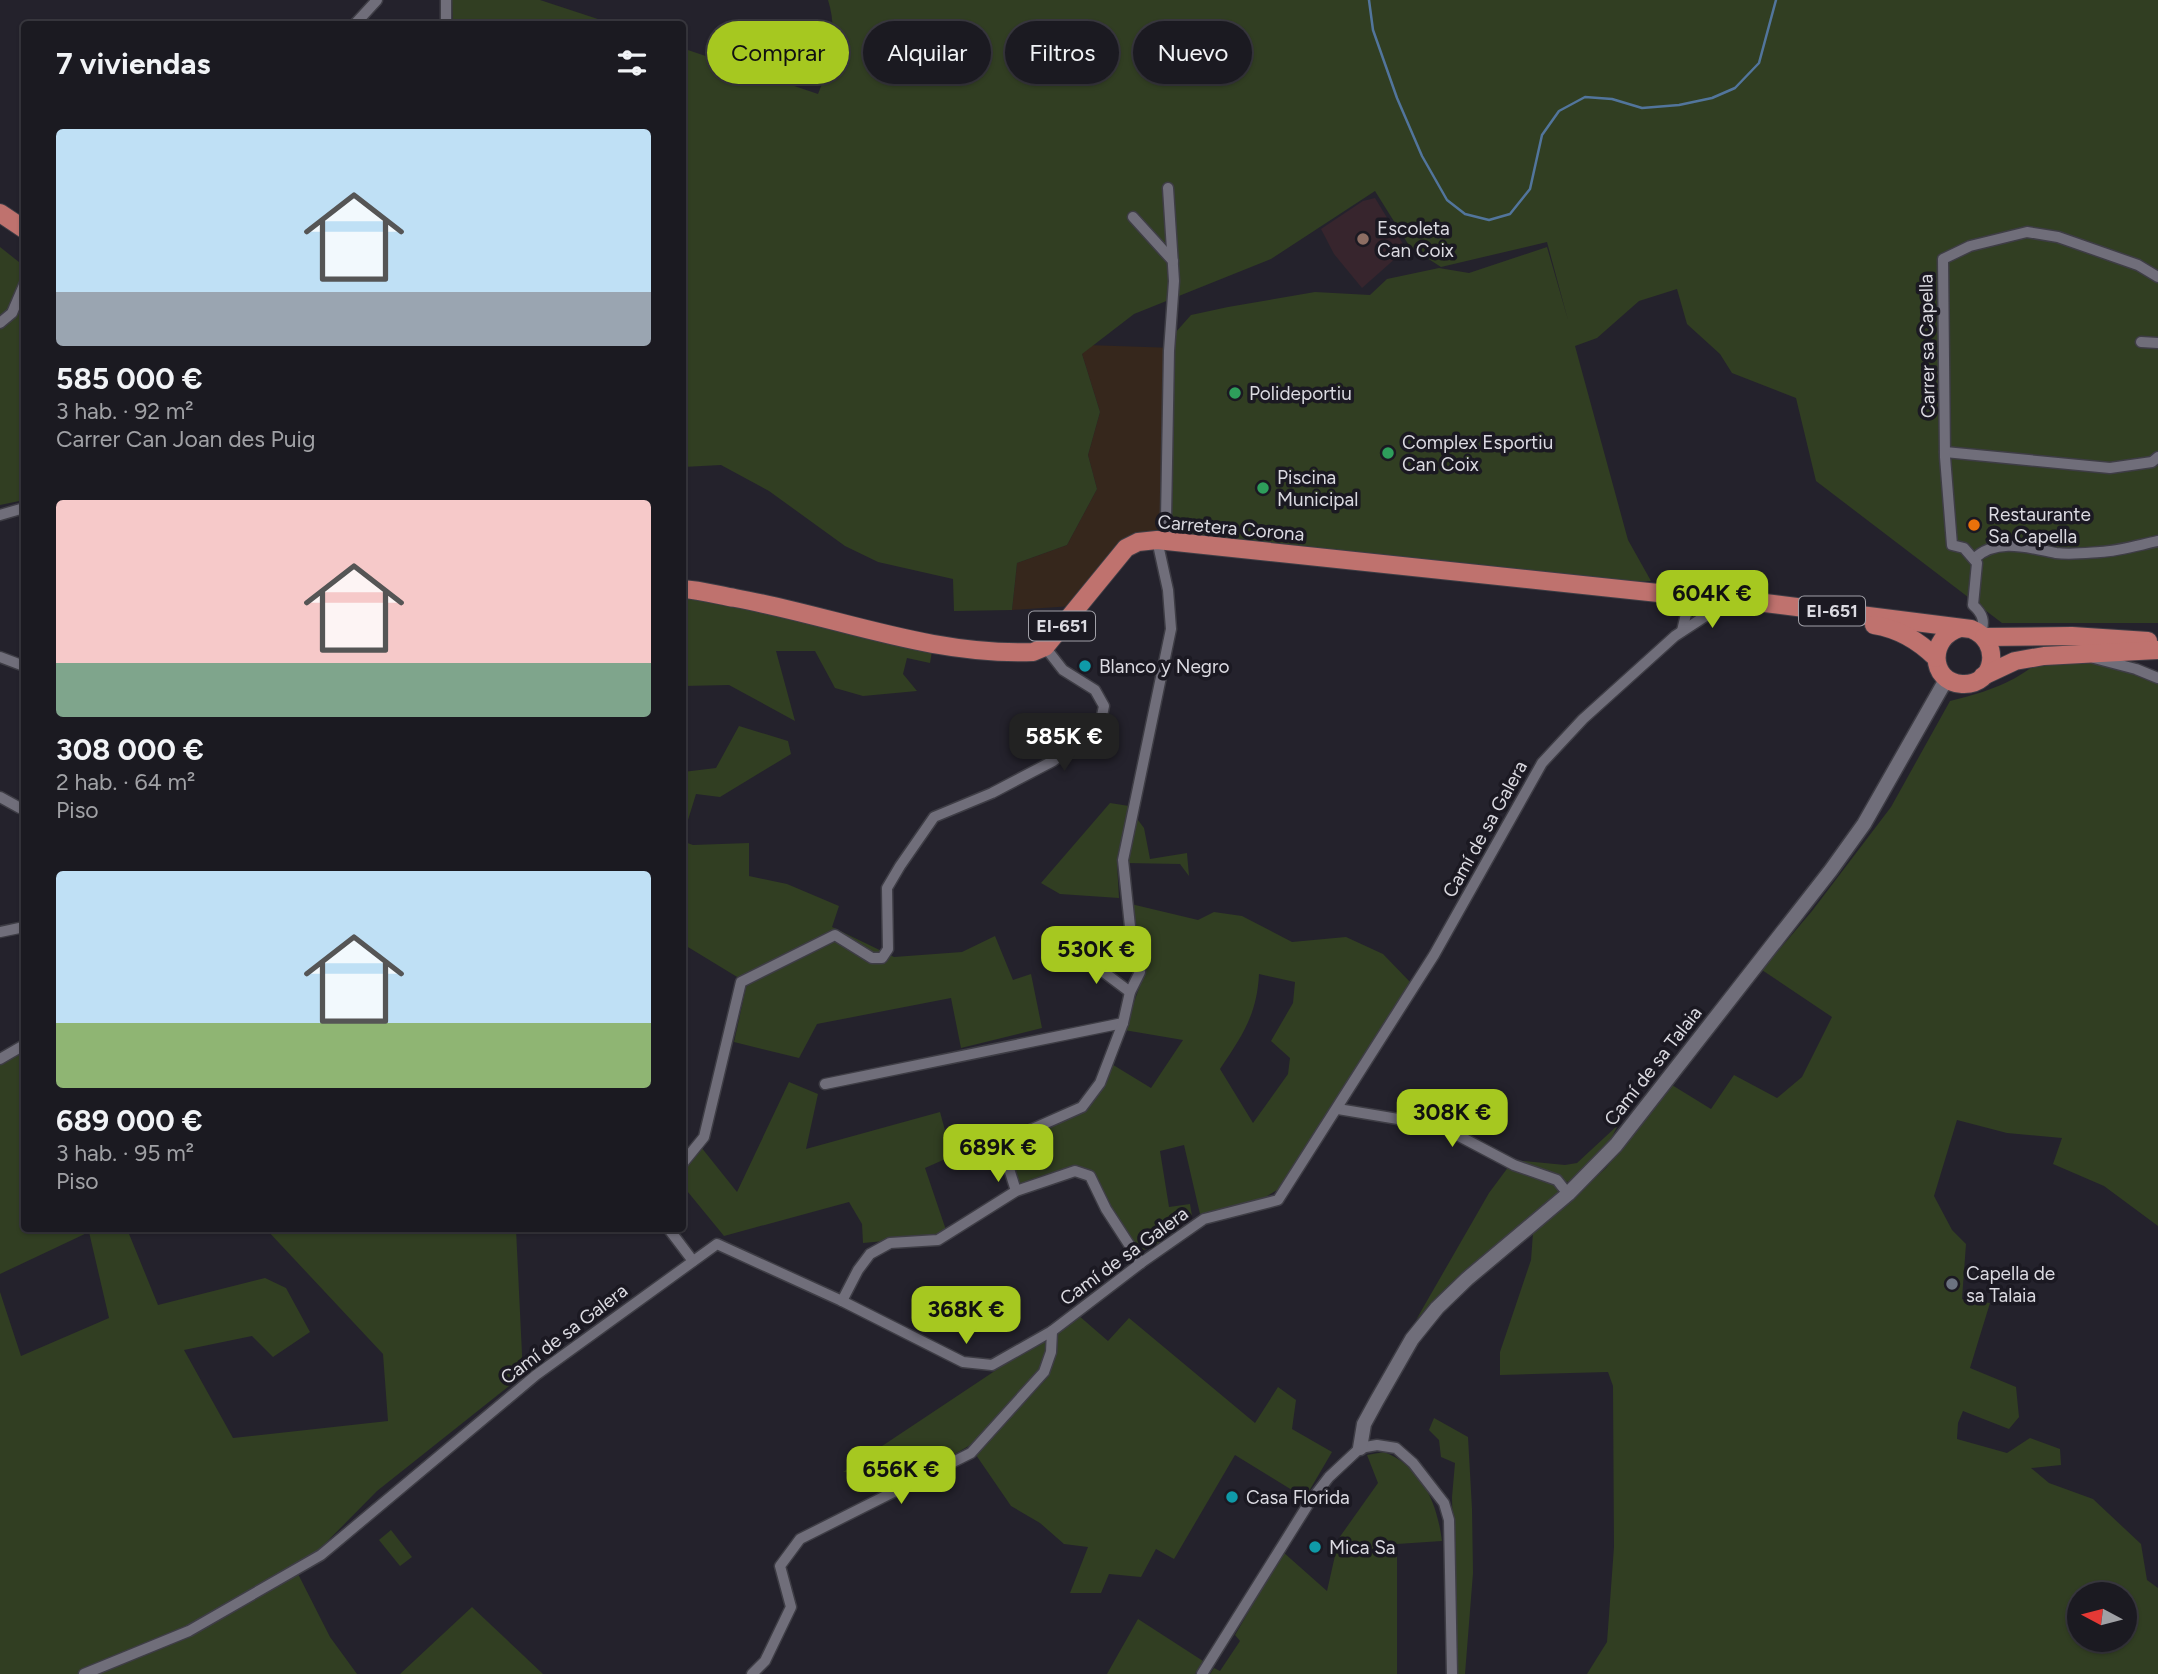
<!DOCTYPE html>
<html lang="es">
<meta charset="utf-8">
<style>
:root{--surface:#1b1a21;--page:#28272e;--text:#f1f3f6;--muted:#a0a1a5;--line:#39383f;--accent:#a6c820}
body{margin:0;font-family:Figtree,sans-serif;background:var(--page);color:var(--text);height:100vh;display:flex;flex-direction:column;font-size:26px;white-space:nowrap}
*{box-sizing:border-box;margin:0}
p{font-size:23px;color:var(--muted)}
.icon{flex:none;width:38px;height:38px;fill:none;stroke:currentColor;stroke-width:2;stroke-linecap:round;stroke-linejoin:round}
.map{position:relative;flex:1;overflow:hidden}
.details{position:absolute;left:21px;top:21px;width:665px;height:1211px;display:flex;flex-direction:column;background:var(--surface);border-radius:7px;box-shadow:0 2px 5px #0004,0 0 0 2px var(--line)}
.details>*{flex:none}
.hud{position:absolute;left:707px;top:21px;width:665px;height:63px;display:flex;gap:14px}
.needle{width:46px;rotate:277deg}
.controls{position:absolute;left:2067px;top:1582px;display:grid;gap:14px}
.controls a{display:grid;place-items:center;width:70px;height:70px;border-radius:50%;background:var(--surface);box-shadow:0 2px 5px #0004,0 0 0 2px var(--line);font-size:35px}
.price{position:absolute;translate:-50% -60px;padding:0 16px;border-radius:14px;background:var(--accent);color:#111;font-size:23px;line-height:46px;filter:drop-shadow(0 2px 4px #0008)}
.price::after{content:'';position:absolute;left:50%;top:42px;width:21px;height:16px;margin-left:-10px;background:inherit;clip-path:polygon(0 0,100% 0,50% 100%)}
.price.active{background:#222;color:#fff}
ul{padding:0;list-style:none}
li{display:grid;align-content:center;gap:14px;height:371px;padding:0 35px}
li span{display:grid;place-items:center;height:217px;border-radius:7px;color:#555}
li>.icon{margin-inline-start:auto}
span .icon{width:126px;height:126px;fill:#fffc;stroke-width:1}
li b{font-size:30px}
h2{display:flex;justify-content:space-between;align-items:center;height:84px;padding:0 35px;font-size:30px}
.pill{padding:0 24px;border-radius:32px;background:var(--surface);box-shadow:0 2px 5px #0004,0 0 0 2px var(--line);font-size:24px;line-height:63px}
.pill.active{background:var(--accent);color:#111}
.map>svg:first-child{display:block}
</style>
<div class="map">
<svg width="2158" height="1674" viewBox="0 0 2158 1674">
<rect width="100%" height="100%" fill="#24222c"/>
<!-- commercial -->
<path fill="#36271c" d="M1087,345l88,3 -4,180 -6,22h-21l-23,9 -32,46 -77,5 5,-47 50,-18 30,-56 -9,-34 12,-43 -18,-58z"/>
<!-- education -->
<path fill="#37252d" d="M1375,198l31,51 -44,39 -28,-34 -13,-25 42,-28z"/>
<!-- green -->
<g fill="#313e22" fill-rule="evenodd">
<path d="M452,0h88l73,24h-160z"/>
<path d="M828,0h1330v623h-156l-186,-142 -20,-83 -64,-25 -12,-19 -33,-30 -10,-35 -38,12 -42,37 -22,8 53,194 23,41 -28,1 -446,-47 -6,-7 4,-195 16,-18 37,-8 87,-15 55,3 17,-16 52,-11 30,5 78,-26 21,73 -21,-78 -106,25 -31,-20 -35,-56 -104,68 -137,55 -52,40 18,58 -12,43 9,34 -30,56 -50,18 -5,47 -58,1 -1,-32 -75,-17 -33,-16 -76,-55 -48,-26 -38,2 -1,-419 136,46c13,-30 20,-63 10,-94z"/>
<path d="M0,247l24,19v234l-24,5z"/>
<path d="M682,594l250,57 -2,12 -23,-5 -4,16 14,17 -54,5 -28,-8 -20,-37h-39l19,70 -66,-36 -46,1z"/>
<path d="M2084,656l74,22v548l-54,-40 -51,-22 9,-26 -55,-5 -50,-13 -23,76 18,34 14,14 -4,55 28,4 -20,65 46,19 3,30 -10,12 -46,-18 -5,12 -1,16 50,14 23,-15 30,11 1,16 -30,3 18,15 44,16 48,45 6,36 11,8v86h-571l20,-32 7,-95 -1,-161 -5,-14 -108,3v-23l31,-92 2,-27 73,-65 66,-83 39,24 23,-34 43,23 25,-21 30,-60 -70,-47 50,-59 79,-104 59,-106c36,-9 66,-18 94,-44zM2079,1594h45v46h-45z"/>
<path d="M739,726l49,15 3,13 -71,43 -24,-3 -13,42v-64l33,-4z"/>
<path d="M1110,803l19,3 -12,57 2,35 -59,-4 -19,-11z"/>
<path d="M1135,816l9,12 6,31 37,-6 2,23 -9,-12 -54,-1z"/>
<path d="M682,841l11,4 56,-2v33l38,8 52,22 -7,21 62,30 68,-5 33,-16 18,44 18,-6 11,54 -81,20 -10,-50 -134,26 -18,34 -65,-16 13,-59 -64,-39z"/>
<path d="M1131,904l67,16 16,-8 28,4 50,26 54,-5 37,17 28,29 -129,204 -18,11 -64,16 -16,-69 -24,6 9,56 21,-3 2,12 -40,32 -14,3 -29,-41 -18,-36 -16,-5 -54,16 -5,-4 -10,-31 2,-5 71,-31 18,-18 13,-33 41,25 32,-48 -59,-10 18,-50 3,-19zM1259,974l36,8 -2,21 -22,38 19,17 -2,16 -35,49 -33,-54c22,-33 37,-54 39,-95z"/>
<path d="M24,1048v180l103,1 31,76 107,-27 21,10 24,44 -37,25 -21,-21 -68,14 49,88 155,-17 -5,-67 -117,-125h250l7,146 -146,116 -80,81 33,65 27,37h-357v-382l21,64 88,-38 -20,-86 -89,42v-214z"/>
<path d="M789,1082l29,12 -12,55 134,-37 12,44 -27,12 21,62 -7,6 -76,7 -1,-19 -13,-22 -125,34 -41,-50 -1,-18 19,-21 36,45z"/>
<path d="M1618,1125l-9,18 -37,38 -6,1 -53,-22 52,5 12,-2z"/>
<path d="M1509,1166l45,18 7,7 -119,101 -26,28 73,-127z"/>
<path d="M1078,1315l30,26 21,-23 126,105 23,-36 18,13 -4,29 40,23 -27,46 -70,-43 -61,104 -18,-10 -15,28 -32,-3 -8,19h-31l18,-46 -24,-3 -24,-21 -29,-17 -35,-51 71,-77 7,-19 1,-28z"/>
<path d="M1046,1337v16l-6,17 -18,22 -50,52 -34,20 -36,-13 -36,22 -23,-1z"/>
<path d="M1434,1418l34,19 4,72 1,64 -8,101h-9l-4,-177 3,-34 -14,-6 -2,-17 -10,-10z"/>
<path d="M1384,1452c38,15 53,50 58,89l-45,3v130h-187l4,-6 6,3 20,-30 -5,-6 48,-83 44,39 12,-53 39,-55 -11,-28z"/>
<path d="M391,1530l21,27 -12,9 -21,-26z"/>
<path d="M472,1607l71,67h-143z"/>
<path d="M1138,1619l65,42 -8,13h-88z"/>
</g>
<g fill="none" stroke-linecap="round" stroke-linejoin="round">
<!-- stream -->
<path stroke="#52759c" stroke-width="2.5" d="M1369,0l4,30 24,68 25,58 25,44 18,14 24,6 21,-6 20,-25 12,-54 17,-24 26,-14 27,2 30,9 37,-3 33,-7 23,-10 24,-25 17,-63"/>
<defs>
<g id="minor">
<path d="M355,24l22,-24"/>
<path d="M446,24v-24"/>
<path d="M1168,188l6,93 -5,70 -3,168 2,22"/>
<path d="M1133,217l40,44"/>
<path d="M0,323l12,-10 12,-28"/>
<path d="M2141,342l17,1"/>
<path d="M1945,452l165,16 42,-6 6,-5"/>
<path d="M0,515l24,-7"/>
<path d="M1974,559c22,-22 56,-11 82,-6 14,2 30,0 44,-1 19,-1 39,-7 58,-11"/>
<path d="M1682,631l8,-34"/>
<path d="M1981,634c4,-13 2,-20 -8,-29l4,-42 -13,-15 -12,-3 -7,-88 -2,-198 27,-13 57,-14 31,5 80,28 20,12"/>
<path d="M0,657l24,9"/>
<path d="M2094,658l42,11 22,9"/>
<path d="M0,797l20,11 4,-1"/>
<path d="M0,932l24,-5"/>
<path d="M1081,955l49,37"/>
<path d="M0,1059l24,-14"/>
<path d="M825,1084l298,-61"/>
<path d="M1338,1109l102,17 74,39 43,15 11,14"/>
<path d="M682,1164l22,-27 37,-155 94,-47 37,23h10l6,-9 -1,-61 13,-22 34,-49 58,-24 61,-32 47,-36 4,-19 -9,-16 -32,-20 -18,-23"/>
<path d="M1016,1191l-15,-48 81,-36 18,-24 23,-60 7,-31 10,-20 -9,-36 -8,-76 48,-231 -3,-39 -11,-50"/>
<path d="M668,1228l25,33"/>
<path d="M842,1301l16,-31 12,-16 20,-11 48,-3 78,-49 59,-20 15,5 16,33 35,54"/>
<path d="M84,1674l105,-43 132,-76 215,-180 181,-131 125,57 121,61 29,3 60,-34 89,-68 63,-44 74,-19 156,-245 108,-192 41,-44 92,-83 49,-32"/>
<path d="M752,1674l13,-13 26,-54 -11,-41 20,-27 171,-86 73,-81 7,-20 1,-21"/>
<path d="M1202,1674l107,-171 20,-26 31,-29 17,-3 19,3 17,15 31,40 5,17 3,154"/>
</g>
<path id="tertiary" d="M1360,1448l4,-24 12,-22 36,-63 25,-31 30,-29 101,-85 48,-49 215,-275 33,-46 83,-146"/>
<g id="primary">
<path d="M0,213l24,16"/>
<path d="M682,589c18,1 36,6 53,9 100,18 195,58 298,54l12,-5 81,-99 12,-6 19,-2 539,57 37,2 238,30c31,12 25,57 -9,55 -33,-2 -34,-47 -2,-56"/>
<path d="M1874,625c25,4 44,15 62,33"/>
<path d="M1984,637l88,-1 76,5"/>
<path d="M1983,676l32,-15 29,-5 114,-6"/>
</g>
</defs>
<!-- minor casing -->
<use href="#minor" stroke="#3e3d45" stroke-width="13"/>
<!-- tertiary casing -->
<use href="#tertiary" stroke="#3e3d45" stroke-width="17"/>
<!-- primary casing -->
<use href="#primary" stroke="#3e3d45" stroke-width="20"/>
<!-- minor -->
<use href="#minor" stroke="#706e7a" stroke-width="10"/>
<!-- tertiary -->
<use href="#tertiary" stroke="#706e7a" stroke-width="14"/>
<!-- primary -->
<use href="#primary" stroke="#bf726e" stroke-width="18"/>
</g>
<!-- markers -->
<circle fill="#8d6e63" stroke="#1b1922" stroke-width="2.5" cx="1363" cy="239" r="7"/>
<g fill="#2e9e5b" stroke="#1b1922" stroke-width="2.5">
<circle cx="1235" cy="393" r="7"/>
<circle cx="1388" cy="453" r="7"/>
<circle cx="1263" cy="488" r="7"/>
</g>
<circle fill="#e8710a" stroke="#1b1922" stroke-width="2.5" cx="1974" cy="525" r="7"/>
<g fill="#0f9aa8" stroke="#1b1922" stroke-width="2.5">
<circle cx="1085" cy="666" r="7"/>
<circle cx="1232" cy="1497" r="7"/>
<circle cx="1315" cy="1547" r="7"/>
</g>
<circle fill="#6b7280" stroke="#1b1922" stroke-width="2.5" cx="1952" cy="1284" r="7"/>
<g text-anchor="middle" dominant-baseline="central" stroke-width="7" stroke-linejoin="round" paint-order="stroke">
<!-- shield labels -->
<g fill="#1b1922" stroke="#a1a0a8" stroke-width="2">
<rect x="1799" y="596.5" width="66" height="29" rx="5"/>
<rect x="1029" y="611.5" width="66" height="29" rx="5"/>
</g>
<g font-size="18" font-weight="bold" fill="#dbdae1">
<text x="1832" y="611">EI-651</text>
<text x="1062" y="626">EI-651</text>
</g>
<!-- poi labels -->
<g font-size="19" fill="#dbdae1" stroke="#1b1922" text-anchor="start">
<text x="1377" y="228">Escoleta<tspan x="1377" dy="22">Can Coix</tspan></text>
<text x="1249" y="393">Polideportiu</text>
<text x="1402" y="442">Complex Esportiu<tspan x="1402" dy="22">Can Coix</tspan></text>
<text x="1277" y="477">Piscina<tspan x="1277" dy="22">Municipal</tspan></text>
<text x="1988" y="514">Restaurante<tspan x="1988" dy="22">Sa Capella</tspan></text>
<text x="1099" y="666">Blanco y Negro</text>
<text x="1966" y="1273">Capella de<tspan x="1966" dy="22">sa Talaia</tspan></text>
<text x="1246" y="1497">Casa Florida</text>
<text x="1329" y="1547">Mica Sa</text>
</g>
<!-- street labels -->
<g font-size="19" fill="#dbdae1" stroke="#1b1922">
<text transform="translate(1927 346) rotate(-91)">Carrer sa Capella</text>
<text transform="translate(1231 528) rotate(5)">Carretera Corona</text>
<text transform="translate(1485 829) rotate(-61)">Camí de sa Galera</text>
<text transform="translate(1653 1066) rotate(-52)">Camí de sa Talaia</text>
<text transform="translate(1124 1256) rotate(-36)">Camí de sa Galera</text>
<text transform="translate(564 1334) rotate(-37)">Camí de sa Galera</text>
</g>
</g>
</svg>
<div class="controls">
<a><svg class="needle" viewBox="-14 -14 28 28"><path d="M0-13l5 13h-10z" fill="#e53935"/><path d="M0 13l5-13h-10z" fill="#a0a1a5"/></svg></a>
</div>
<b class="price" style="left:1712px;top:630px">604K €</b>
<b class="price active" style="left:1064px;top:773px">585K €</b>
<b class="price" style="left:1096px;top:986px">530K €</b>
<b class="price" style="left:1452px;top:1149px">308K €</b>
<b class="price" style="left:998px;top:1184px">689K €</b>
<b class="price" style="left:966px;top:1346px">368K €</b>
<b class="price" style="left:901px;top:1506px">656K €</b>
<div class="hud">
<a class="pill active">Comprar</a>
<a class="pill">Alquilar</a>
<a class="pill">Filtros</a>
<a class="pill">Nuevo</a>
</div>
<section class="details">
<h2>7 viviendas<svg class="icon" aria-label="filters" viewBox="0 0 24 24"><path d="M4 7h16M4 17h16"/><circle cx="9" cy="7" r="2"/><circle cx="15" cy="17" r="2"/></svg></h2>
<ul>
<li><span style="background:linear-gradient(#bfe0f5 75%,#9aa5b1 0)"><svg class="icon" aria-label="home" viewBox="0 0 24 24"><path d="M3 11l9-7 9 7M6 9v11h12V9"/></svg></span><div><b>585 000 €</b><p>3 hab. · 92 m²</p><p>Carrer Can Joan des Puig</p></div></li>
<li><span style="background:linear-gradient(#f6c9c9 75%,#7fa58c 0)"><svg class="icon" aria-label="home" viewBox="0 0 24 24"><path d="M3 11l9-7 9 7M6 9v11h12V9"/></svg></span><div><b>308 000 €</b><p>2 hab. · 64 m²</p><p>Piso</p></div></li>
<li><span style="background:linear-gradient(#bfe0f5 70%,#8fb573 0)"><svg class="icon" aria-label="home" viewBox="0 0 24 24"><path d="M3 11l9-7 9 7M6 9v11h12V9"/></svg></span><div><b>689 000 €</b><p>3 hab. · 95 m²</p><p>Piso</p></div></li>
</ul>
</section>
</div>
